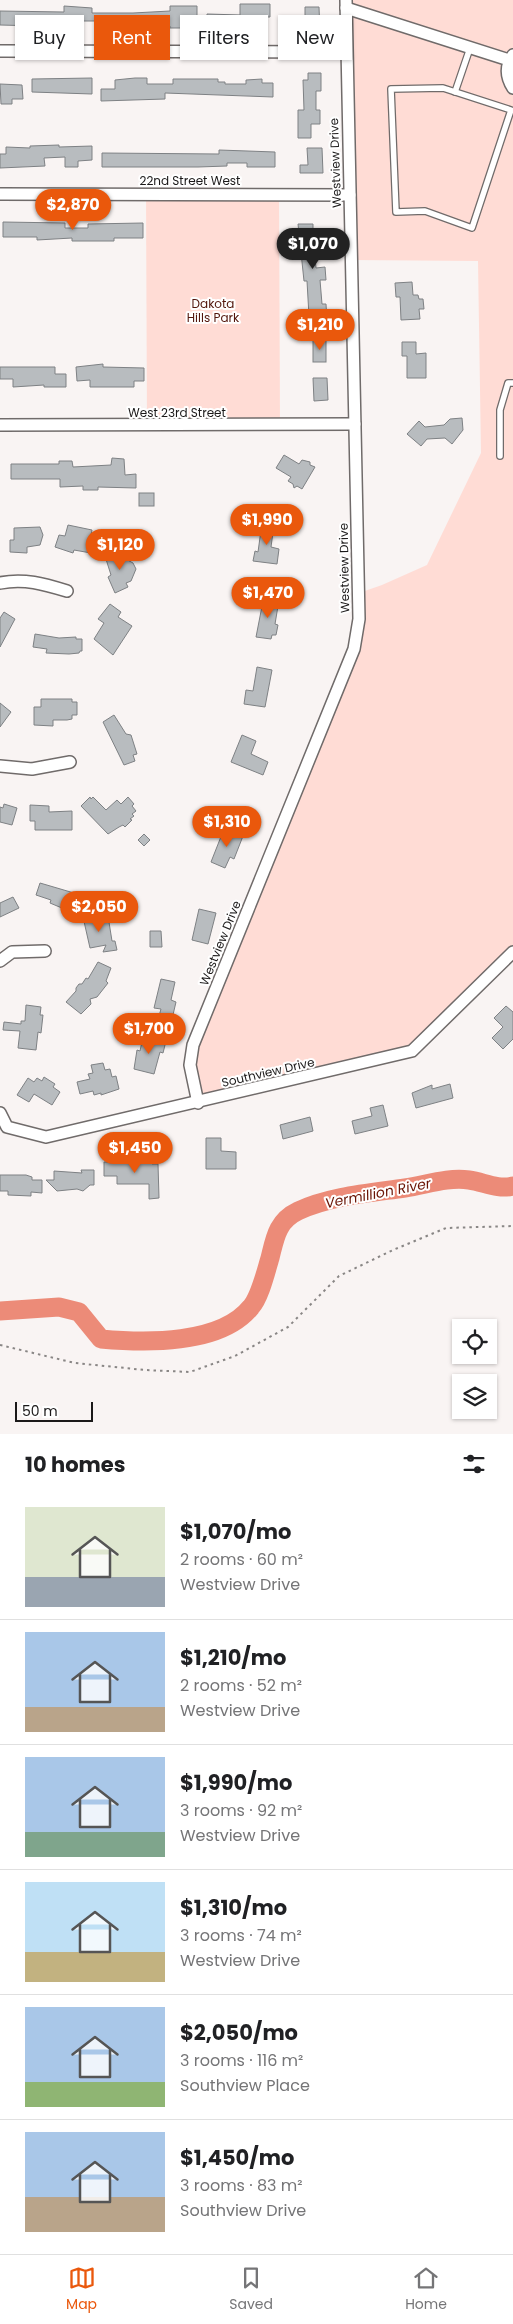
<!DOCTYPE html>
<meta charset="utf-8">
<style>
:root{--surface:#fff;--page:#f2f2f2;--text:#202124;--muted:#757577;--line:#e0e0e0;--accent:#ea580c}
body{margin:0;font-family:Poppins,sans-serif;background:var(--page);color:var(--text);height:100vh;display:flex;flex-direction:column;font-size:19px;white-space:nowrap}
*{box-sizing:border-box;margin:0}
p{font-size:16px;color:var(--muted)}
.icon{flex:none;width:28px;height:28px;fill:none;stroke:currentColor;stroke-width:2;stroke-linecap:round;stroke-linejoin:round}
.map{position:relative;height:1434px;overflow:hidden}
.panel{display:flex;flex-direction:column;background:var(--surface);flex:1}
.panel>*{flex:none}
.guide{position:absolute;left:15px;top:15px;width:484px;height:45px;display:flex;gap:10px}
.fabs{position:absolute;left:452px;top:1319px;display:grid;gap:10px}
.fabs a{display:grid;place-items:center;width:45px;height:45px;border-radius:0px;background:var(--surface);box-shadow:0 1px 4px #0004;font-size:25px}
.scale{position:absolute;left:15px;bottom:12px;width:78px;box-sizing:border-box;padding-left:5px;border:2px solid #1b1919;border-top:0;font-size:14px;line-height:18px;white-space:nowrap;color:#1b1919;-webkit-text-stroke:4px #fff;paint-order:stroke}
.price{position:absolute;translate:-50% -42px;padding:0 11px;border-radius:18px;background:var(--accent);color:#fff;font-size:16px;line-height:32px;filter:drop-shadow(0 1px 2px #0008)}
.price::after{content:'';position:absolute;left:50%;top:30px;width:15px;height:11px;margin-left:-8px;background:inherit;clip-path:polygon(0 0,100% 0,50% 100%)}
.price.on{background:#222;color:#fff}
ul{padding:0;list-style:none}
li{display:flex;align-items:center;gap:15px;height:125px;padding:0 25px}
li+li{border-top:1px solid var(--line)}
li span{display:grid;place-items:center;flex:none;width:140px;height:100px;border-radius:0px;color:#555}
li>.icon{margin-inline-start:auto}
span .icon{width:60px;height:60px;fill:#fffc;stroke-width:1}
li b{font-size:21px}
h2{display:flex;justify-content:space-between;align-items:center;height:60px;padding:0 25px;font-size:21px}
.chip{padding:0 18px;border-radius:0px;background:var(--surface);box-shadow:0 1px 4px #0004;font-size:18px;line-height:45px}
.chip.on{background:var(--accent);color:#fff}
.tab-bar{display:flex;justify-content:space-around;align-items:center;height:70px;border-top:1px solid var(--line);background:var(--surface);font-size:14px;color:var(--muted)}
.tab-bar a{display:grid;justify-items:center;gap:2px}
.tab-bar .on{color:var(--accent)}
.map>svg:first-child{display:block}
</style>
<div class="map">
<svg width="513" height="1434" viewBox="0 0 513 1434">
<rect width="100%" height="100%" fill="#f9f4f3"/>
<!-- green -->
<g fill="#ffdcd5">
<path d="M346,0h167v952l-101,99 -214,52 -5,-58 161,-396 5,-56 23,-8 45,-20 54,-112 -3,-192 -127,-1z"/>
<path d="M146,194h133l1,231h-133z"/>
</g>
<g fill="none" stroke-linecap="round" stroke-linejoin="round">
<!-- river -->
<path stroke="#ec8b78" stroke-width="19" d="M0,1311l59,-4 20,5 22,27c44,4 120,6 150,-32 9,-10 15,-36 19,-49 5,-20 7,-37 28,-47 32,-15 72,-18 107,-23 21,-3 42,-11 64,-8 15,2 28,10 44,6"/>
</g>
<!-- building -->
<g fill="#b8bcbf" stroke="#7e8184">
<path d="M240,4h30v13h-15v11l-48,-1v-13l33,1z"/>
<path d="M64,6l28,2v5h41l37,-2v-5h27v11l-13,1v10h-14v-2l-70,2v-7h-23l1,6 -78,-2v-14l64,1z"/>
<path d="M305,7h14l1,26 -15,1z"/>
<path d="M308,73h13v18h-5v19h4v14h-9v14h-13v-28h6l-1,-30h5z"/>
<path d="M92,78v16l-60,-2v-13z"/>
<path d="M135,78h12v6h26v-5h45v3h7v2h21v-4l16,-1v4h11v14l-108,-4v6l-64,2v-12h14v-9z"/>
<path d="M0,84l22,1 1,14h-11v5h-11z"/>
<path d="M59,145v2l33,-1v14l-14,1v6h-13v-10l-21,1 1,8 -45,2v-14h6v-7l24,1v-2z"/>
<path d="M307,148h15l1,25h-23v-8h8z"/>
<path d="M219,150l56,2v15h-28v-4h-20v3l-29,1h-96v-14l117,1z"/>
<path d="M3,222l62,1v5h23v-4l55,-1v15h-29v3h-42v-3l-35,2v-3h-34z"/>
<path d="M298,224h15v8l10,-1 1,15h-10l2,22 9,-1 1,13h-6l2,24h4l1,17 -12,1v-6h-6l-2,-35h-3z"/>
<path d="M412,282l1,13h5l1,4h4l1,10h-5l1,10 -19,1 -1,-23h-4l-1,-14z"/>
<rect x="313" y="339" width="13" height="23"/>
<path d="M402,342h14v12l10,-1v25h-19v-22h-5z"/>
<path d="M103,364v3l41,1v13h-10v6h-44v-7l-13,1 -1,-14z"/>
<path d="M0,367h55v7h11v13h-22v-2l-31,2v-8h-13z"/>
<path d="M313,378h14l1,22 -14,1z"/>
<path d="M462,418l1,12 -11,14 -7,-6 -18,1 -6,7 -14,-12 12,-13 6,6 19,-2 6,-6z"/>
<path d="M284,455l15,9 3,-4 8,2v3l5,2 -13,22 -5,-3 -3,2 -1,-4 -5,-3 3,-4 -15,-9z"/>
<path d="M112,458l12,1 1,16 11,-1v14l-38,-1v3h-15v-4l-23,1v-8h-49v-15h48v-3h13l1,6 38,-2z"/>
<rect x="139" y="493" width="15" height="13"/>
<path d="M262,523l12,2 -3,22 8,2 -2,15 -24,-3 2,-10 3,1z"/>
<path d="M68,525l24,5 -1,5 5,1 -5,17 -17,-3 -1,3 -18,-6 4,-12 6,1z"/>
<path d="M40,527l3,8 -3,10 -13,2v6l-17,-1v-12h4v-12z"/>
<path d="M120,549l2,8 11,6 3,6 -5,12 -5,2 2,4 -13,6 -7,-16 3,-2 -6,-19z"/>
<path d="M264,596l12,2 -2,7 4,1 -3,18 3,1 -2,10h-4l-1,4 -15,-2z"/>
<path d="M110,604l11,8 -3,5 14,9 -19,29 -19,-16 10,-16 -6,-4z"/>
<path d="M4,612l11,7 -15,28v-29z"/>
<path d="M35,634l24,4 17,-1v2h6v12h-2l-1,2 -10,1 -23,-1 1,-4 -14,-2z"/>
<path d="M257,667l15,3 -7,37 -21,-3 2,-14 7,1z"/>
<path d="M41,699h31v3h5v13h-5v4l-5,1h-14v6l-19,-1v-18h7z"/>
<path d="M0,703l11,9 -11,15z"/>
<path d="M114,715l12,19 5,1 6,19 -4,1 2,6 -11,4 -21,-43z"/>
<path d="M242,735l14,6 -5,13 17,8 -5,13 -32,-13z"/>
<path d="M90,797l1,2 2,-2 13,13 11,-10 4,4 7,-7 6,7 -2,2 4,5 -4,3 2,2 -4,3 2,1 -7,7 -2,-2 -4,2 -11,7 -27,-28z"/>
<path d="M4,804l13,4 -5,17 -12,-3v-15l3,1z"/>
<path d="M30,805l19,1v6l23,-1v19h-37v-9h-5z"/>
<path d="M224,829l19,7 -9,23 -4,-2 -5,11 -14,-6z"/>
<path d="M144,834l6,6 -6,6 -6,-6z"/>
<path d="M40,883l34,10 -5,18 -19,-8 1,-3 -15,-5z"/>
<path d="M13,897l6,11 -19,9v-14z"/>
<path d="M199,909l17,4 -8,31 -16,-4z"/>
<path d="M95,915l1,3 12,-2 4,25h3l2,9 -14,2 3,-7 -16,3 -7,-31z"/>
<path d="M150,931h11l1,16h-12z"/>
<path d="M98,962l13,6 -5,13 2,2 -11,14 -7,2 1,5 -10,10 -15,-12 10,-11v-3l3,-4h3l4,-6 2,1z"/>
<path d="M161,979l14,3 -4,18 5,2 -4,17 -13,-3 2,-7 -7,-1z"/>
<path d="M26,1005l15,2 -1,8h3l-2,18 -3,-1 -2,18 -18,-2 2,-17 -17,-1 1,-8 17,2v-3h4z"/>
<path d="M506,1006l7,6v27l-10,10 -11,-11 11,-11 -9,-9z"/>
<path d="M143,1037l23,4 -3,12 -3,-1 -6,22 -20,-5 3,-19 3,1z"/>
<path d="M103,1063l2,7 5,-1 2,8 4,-1 3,13 -18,6v-2l-7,2 -1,-4 -13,3 -3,-12 13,-3 -2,-5 5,-1 -2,-8z"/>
<path d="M44,1077l11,7 -2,3 7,5 -8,13 -18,-11 -5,8 -12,-7 11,-17 6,4 3,-4 5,3z"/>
<path d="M450,1084l3,14 -37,10 -4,-15 20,-8v4z"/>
<path d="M383,1105l5,21 -33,8 -3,-13 20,-5 -2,-8z"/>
<path d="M310,1117l3,14 -30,8 -3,-14z"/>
<path d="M206,1138h15v13l15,1v17h-30z"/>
<path d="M129,1160h4l5,5 6,-5h4l4,4h6l1,34 -10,1v-15h-32v-8h-13v-14h22z"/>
<path d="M81,1170h13v15h-4l-7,6 -6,-2 -20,2 -11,-11h8v-9l28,2z"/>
<path d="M0,1175h26l6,2v3h10v13l-11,-1v4l-23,-1v-4h-8z"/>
</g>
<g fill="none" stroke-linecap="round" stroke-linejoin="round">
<defs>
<g id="service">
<path d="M443,88l68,22 -39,118 -47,-17 -29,1 -5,-123z"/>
<path d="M455,92l15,-44"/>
<path d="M500,456v-46l8,-27h5"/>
</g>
<g id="minor">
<path d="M346,8l163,52"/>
<path d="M0,51l346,1"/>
<path d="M513,55c-8,11 -7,22 0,33"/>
<path d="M0,194l350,1"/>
<path d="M0,425l355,-1"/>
<path d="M0,583c24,-5 44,1 67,8"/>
<path d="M0,766l32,3 38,-7"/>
<path d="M0,961l12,-9 33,-1"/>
<path d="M198,1103l-8,-38 3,-20 161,-396 5,-30 -13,-619"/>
<path d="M0,1113l7,14 39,10 366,-86 101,-99"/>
</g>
</defs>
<!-- service casing -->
<use href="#service" stroke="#706b6a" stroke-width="8"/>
<!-- minor casing -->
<use href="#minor" stroke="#706b6a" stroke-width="14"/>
<!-- path -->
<path stroke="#898685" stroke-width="2" stroke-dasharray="2.5 4" stroke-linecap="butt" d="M0,1345l75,18 70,7 45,2 45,-16 53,-29 51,-51 54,-26 53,-22 67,-2"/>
<!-- service -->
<use href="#service" stroke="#fff" stroke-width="5.5"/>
<!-- minor -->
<use href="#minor" stroke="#fff" stroke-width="11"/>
</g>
<g text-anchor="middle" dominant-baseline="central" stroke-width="4" stroke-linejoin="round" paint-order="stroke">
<!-- street labels -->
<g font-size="12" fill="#1b1919" stroke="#fff">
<text transform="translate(335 163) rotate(-92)">Westview Drive</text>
<text x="190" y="180">22nd Street West</text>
<text x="177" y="412">West 23rd Street</text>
<text transform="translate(344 568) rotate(-91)">Westview Drive</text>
<text transform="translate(220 943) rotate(-68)">Westview Drive</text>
<text transform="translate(268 1072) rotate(-13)">Southview Drive</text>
</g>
<!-- park labels -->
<g font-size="12" fill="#52160c" stroke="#fff">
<text x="213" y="303">Dakota<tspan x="213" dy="14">Hills Park</tspan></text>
</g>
<!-- water labels -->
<g font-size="14" font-style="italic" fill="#6a1405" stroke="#fff">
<text transform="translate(378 1193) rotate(-11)">Vermillion River</text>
</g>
</g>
</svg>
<div class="fabs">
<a><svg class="icon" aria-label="locate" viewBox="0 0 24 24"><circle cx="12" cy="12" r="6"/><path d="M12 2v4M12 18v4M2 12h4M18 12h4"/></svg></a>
<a><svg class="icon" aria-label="layers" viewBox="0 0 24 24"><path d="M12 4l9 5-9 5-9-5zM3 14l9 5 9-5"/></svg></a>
</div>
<div class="scale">50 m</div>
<b class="price" style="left:73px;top:231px">$2,870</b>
<b class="price on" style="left:313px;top:270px">$1,070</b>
<b class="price" style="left:320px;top:351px">$1,210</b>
<b class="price" style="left:267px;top:546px">$1,990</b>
<b class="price" style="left:120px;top:571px">$1,120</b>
<b class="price" style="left:268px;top:619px">$1,470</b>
<b class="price" style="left:227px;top:848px">$1,310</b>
<b class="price" style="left:99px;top:933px">$2,050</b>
<b class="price" style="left:149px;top:1055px">$1,700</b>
<b class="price" style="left:135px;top:1174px">$1,450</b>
<div class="guide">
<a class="chip">Buy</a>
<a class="chip on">Rent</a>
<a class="chip">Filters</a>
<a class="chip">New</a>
</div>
</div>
<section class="panel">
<h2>10 homes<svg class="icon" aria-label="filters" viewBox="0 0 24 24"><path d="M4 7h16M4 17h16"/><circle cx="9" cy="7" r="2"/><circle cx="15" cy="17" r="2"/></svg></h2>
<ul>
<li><span style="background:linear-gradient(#dfe7d0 70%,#9aa5b1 0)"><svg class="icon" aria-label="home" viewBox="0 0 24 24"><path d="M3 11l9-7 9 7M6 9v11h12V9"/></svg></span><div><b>$1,070/mo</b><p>2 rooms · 60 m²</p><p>Westview Drive</p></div></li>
<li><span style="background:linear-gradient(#a9c7e8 75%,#b9a48a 0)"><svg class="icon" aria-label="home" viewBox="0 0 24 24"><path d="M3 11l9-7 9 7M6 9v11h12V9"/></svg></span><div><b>$1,210/mo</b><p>2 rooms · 52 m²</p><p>Westview Drive</p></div></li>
<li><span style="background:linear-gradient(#a9c7e8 75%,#7fa58c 0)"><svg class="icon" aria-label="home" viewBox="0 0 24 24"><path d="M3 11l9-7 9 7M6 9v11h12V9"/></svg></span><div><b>$1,990/mo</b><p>3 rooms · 92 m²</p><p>Westview Drive</p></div></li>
<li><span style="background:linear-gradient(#bfe0f5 70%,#c2b280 0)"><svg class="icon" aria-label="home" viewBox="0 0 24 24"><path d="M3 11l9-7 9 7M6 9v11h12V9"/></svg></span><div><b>$1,310/mo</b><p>3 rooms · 74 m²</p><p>Westview Drive</p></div></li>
<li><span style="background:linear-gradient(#a9c7e8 75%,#8fb573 0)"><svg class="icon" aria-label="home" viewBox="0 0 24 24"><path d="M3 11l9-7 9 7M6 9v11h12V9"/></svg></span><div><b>$2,050/mo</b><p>3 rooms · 116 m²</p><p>Southview Place</p></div></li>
<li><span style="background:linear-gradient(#a9c7e8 65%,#b9a48a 0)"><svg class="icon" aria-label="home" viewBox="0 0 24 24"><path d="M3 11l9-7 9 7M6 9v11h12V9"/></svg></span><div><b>$1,450/mo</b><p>3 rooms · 83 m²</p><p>Southview Drive</p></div></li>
</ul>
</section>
<nav class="tab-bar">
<a class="on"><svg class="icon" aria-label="map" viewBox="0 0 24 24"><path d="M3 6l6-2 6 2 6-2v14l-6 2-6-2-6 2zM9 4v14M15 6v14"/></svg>Map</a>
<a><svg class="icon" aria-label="saved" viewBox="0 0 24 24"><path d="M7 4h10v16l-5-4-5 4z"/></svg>Saved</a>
<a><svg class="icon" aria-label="home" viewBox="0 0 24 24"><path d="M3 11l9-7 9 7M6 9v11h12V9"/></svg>Home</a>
</nav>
